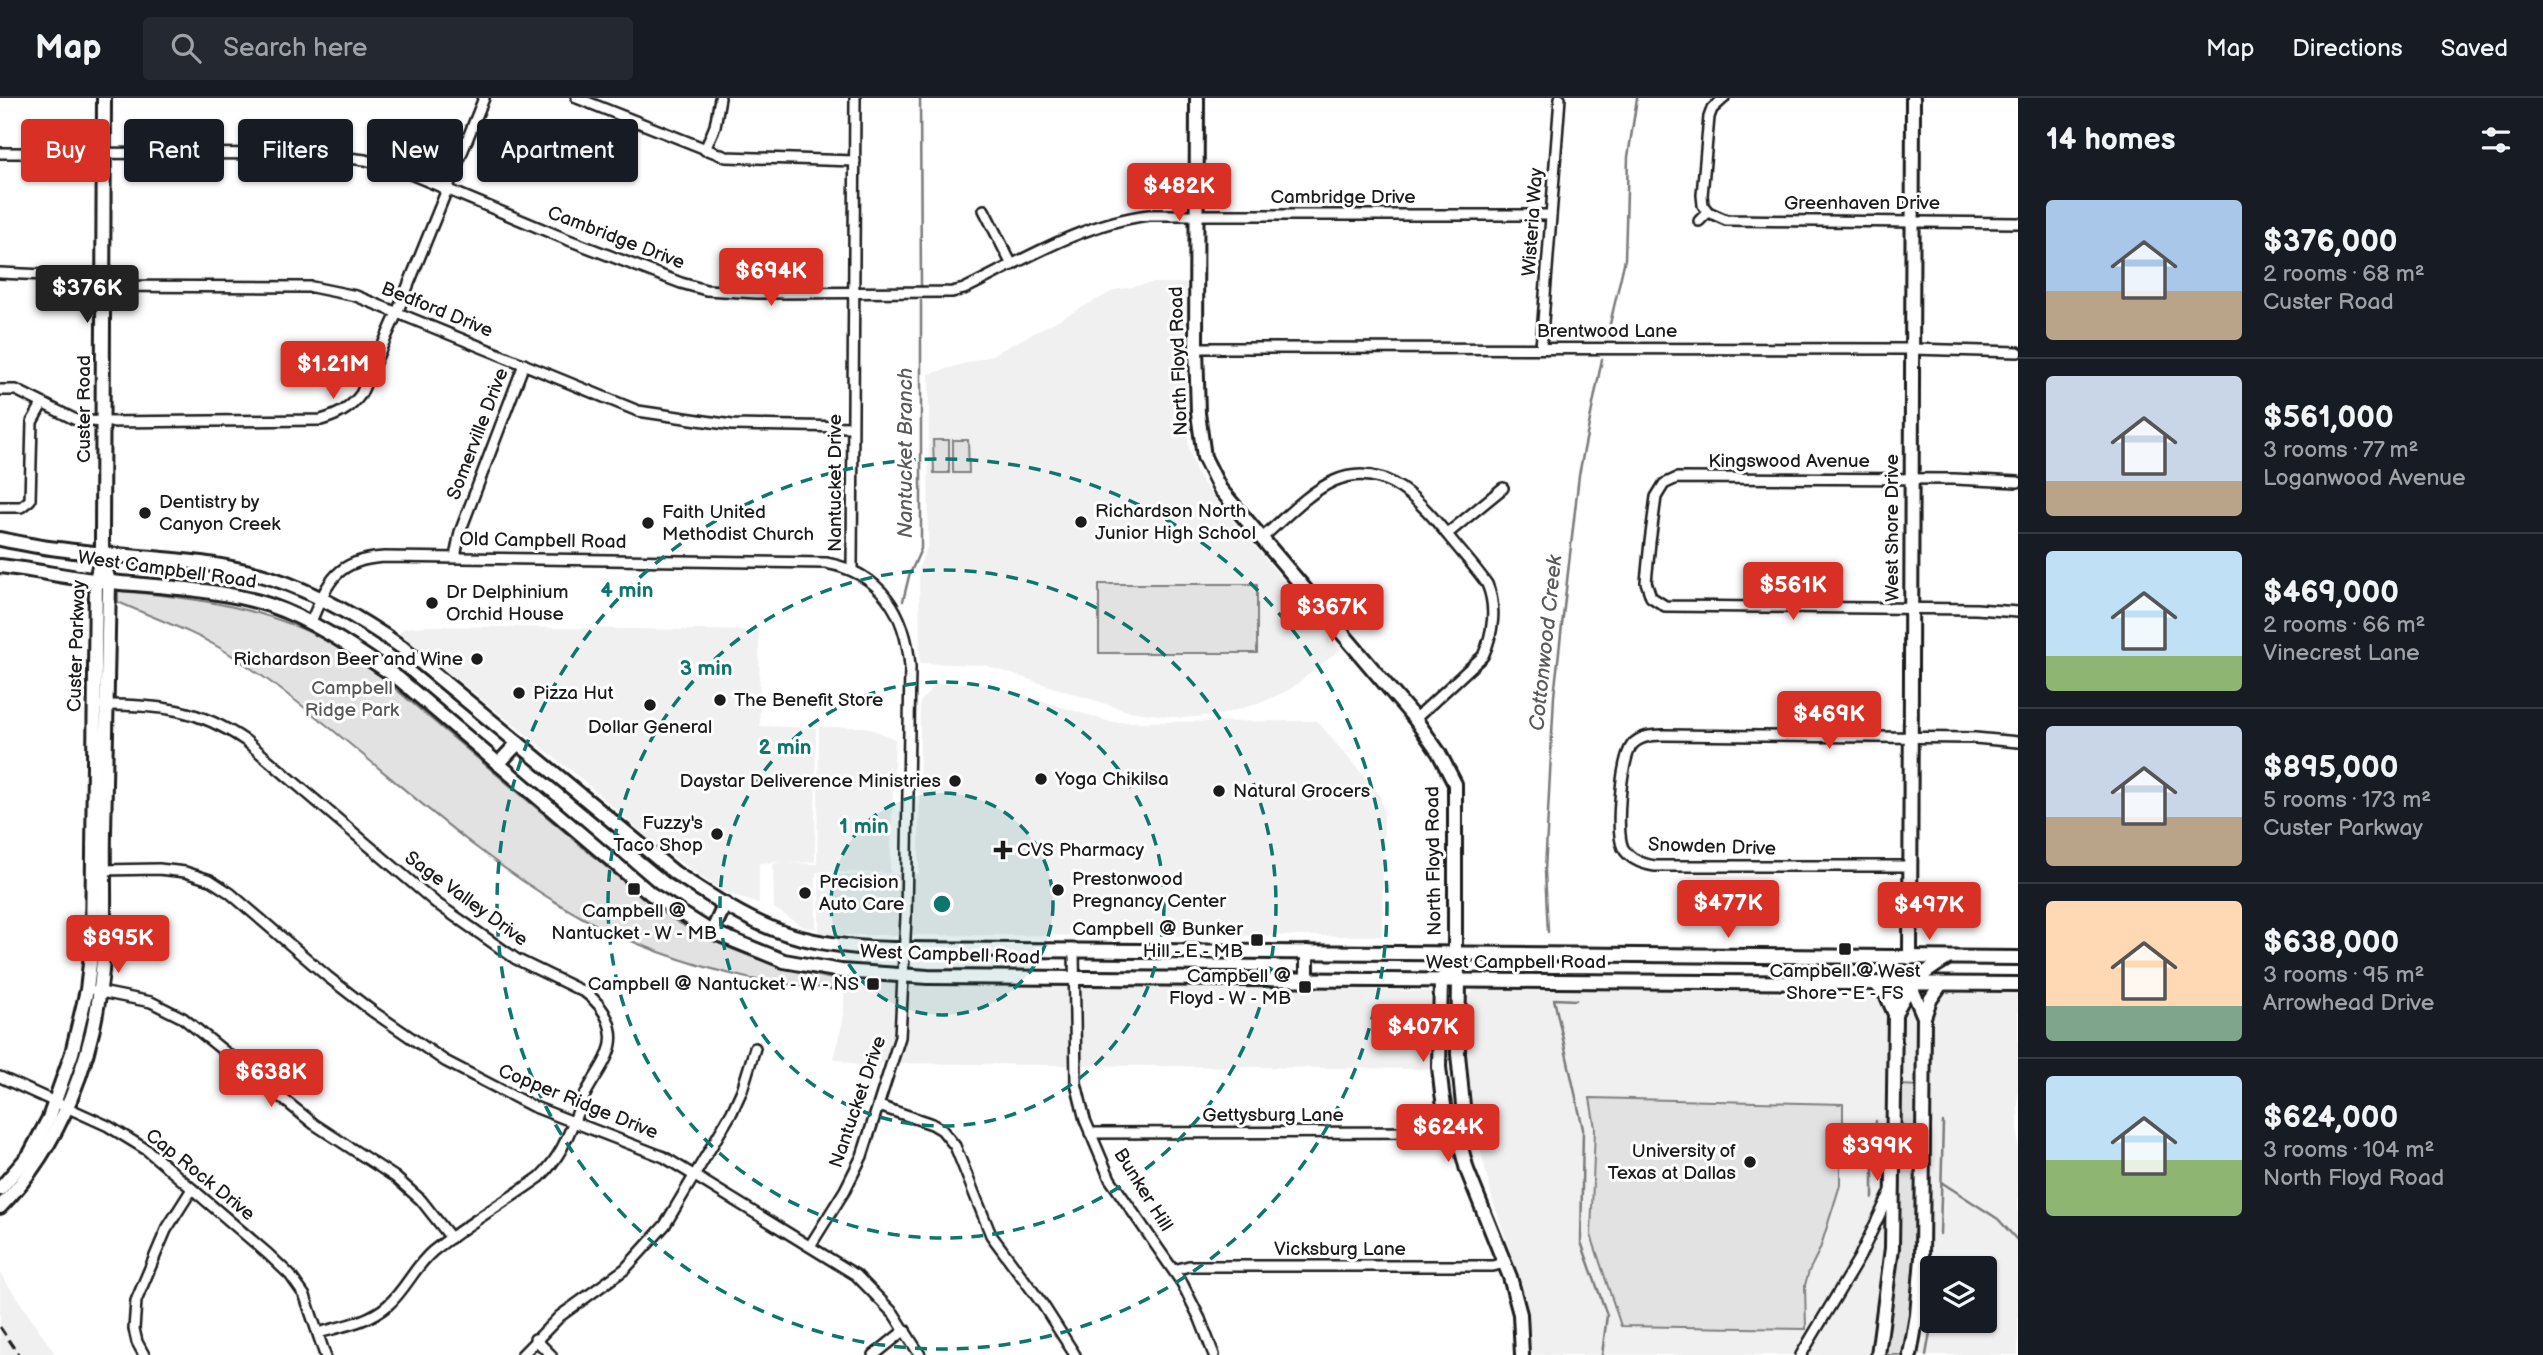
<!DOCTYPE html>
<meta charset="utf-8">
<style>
:root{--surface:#171b24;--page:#242831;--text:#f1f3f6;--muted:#9ea1a6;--line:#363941;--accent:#d93025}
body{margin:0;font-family:"Balsamiq Sans",sans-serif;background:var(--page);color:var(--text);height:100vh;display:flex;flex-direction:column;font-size:26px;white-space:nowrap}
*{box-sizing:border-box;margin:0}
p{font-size:23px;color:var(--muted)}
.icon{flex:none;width:38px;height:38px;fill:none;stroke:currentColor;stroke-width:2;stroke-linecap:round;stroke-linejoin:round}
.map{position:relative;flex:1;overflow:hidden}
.panel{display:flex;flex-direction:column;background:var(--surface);width:525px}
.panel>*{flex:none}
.guide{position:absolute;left:21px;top:21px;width:665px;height:63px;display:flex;gap:14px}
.tools{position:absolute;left:1920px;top:1158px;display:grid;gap:14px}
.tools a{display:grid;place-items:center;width:77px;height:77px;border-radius:7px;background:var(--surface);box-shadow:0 2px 5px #0004;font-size:35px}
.price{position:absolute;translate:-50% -60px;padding:0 16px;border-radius:7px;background:var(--accent);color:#fff;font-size:23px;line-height:46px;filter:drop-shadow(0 2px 4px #0008)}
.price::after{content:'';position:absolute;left:50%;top:42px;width:21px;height:16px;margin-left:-10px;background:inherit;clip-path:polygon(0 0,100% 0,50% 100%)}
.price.on{background:#222;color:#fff}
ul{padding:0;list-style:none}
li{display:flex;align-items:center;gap:21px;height:175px;padding:0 28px}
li+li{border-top:2px solid var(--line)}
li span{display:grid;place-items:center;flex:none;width:196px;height:140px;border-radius:7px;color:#555}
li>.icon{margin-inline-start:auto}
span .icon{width:84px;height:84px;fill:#fffc;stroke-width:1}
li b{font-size:30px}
h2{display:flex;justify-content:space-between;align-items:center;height:84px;padding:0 28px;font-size:30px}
.pill{padding:0 24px;border-radius:7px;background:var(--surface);box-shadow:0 2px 5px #0004;font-size:24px;line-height:63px}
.pill.on{background:var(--accent);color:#fff}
header{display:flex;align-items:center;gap:42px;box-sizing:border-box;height:98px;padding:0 35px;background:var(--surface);border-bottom:2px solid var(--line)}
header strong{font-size:33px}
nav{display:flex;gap:38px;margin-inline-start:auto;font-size:24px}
.search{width:490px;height:63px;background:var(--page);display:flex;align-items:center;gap:18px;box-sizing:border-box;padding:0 24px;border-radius:7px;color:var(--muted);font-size:26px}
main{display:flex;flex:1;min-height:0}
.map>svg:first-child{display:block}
</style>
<header>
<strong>Map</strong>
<div class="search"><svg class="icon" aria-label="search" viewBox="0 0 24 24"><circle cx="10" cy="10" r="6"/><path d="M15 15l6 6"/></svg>Search here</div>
<nav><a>Map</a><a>Directions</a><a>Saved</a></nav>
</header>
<main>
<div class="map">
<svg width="2018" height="1257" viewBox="0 0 2018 1257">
<rect width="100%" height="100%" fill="#fff"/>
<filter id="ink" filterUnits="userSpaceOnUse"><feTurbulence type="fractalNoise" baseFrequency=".0143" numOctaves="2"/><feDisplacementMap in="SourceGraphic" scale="14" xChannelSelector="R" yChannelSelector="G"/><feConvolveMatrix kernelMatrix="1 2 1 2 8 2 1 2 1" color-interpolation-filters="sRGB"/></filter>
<g filter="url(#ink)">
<!-- built -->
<g fill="#f0f0f0" fill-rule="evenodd">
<path d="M1152,185h34v134l3,32 8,25 18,25 126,150 -52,41 -29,13 -41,12 -37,3 -54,-7 -144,-46 -64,-2 -1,-96 9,-23 1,-170 61,-18 125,-66z"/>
<path d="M428,528l331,5 1,95 56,2 -1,134 -29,1 31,1 2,-137h46l30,12 -5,134 -74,-1v56h-11l-31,-20 -1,-44 7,-2 -21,1v41l-37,-13 -65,-45 -73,-65 -185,-148 6,-5z"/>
<path d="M951,584l40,3 119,37 207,-1 63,74 4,17 -2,124 -563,-1v-60l100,-1 1,-172 15,-17z"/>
<path d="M845,882l76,4 430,2 23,4 56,2 2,77 -551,-6 -3,8 -45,-13 10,-37z"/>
<path d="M1476,891l264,2 42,3 236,-2v363h-489l-1,-31 -5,-36 -31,-90 -22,-93 -3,-36 -1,-72zM1932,1171h52v52h-52z"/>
<path d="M0,1175l56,82h-56z"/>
</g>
<!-- green -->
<g fill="#e2e2e2" stroke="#7f7f7f" stroke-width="2">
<path d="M933,342h16v33h-15z"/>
<path d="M953,342h15l1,33h-16z"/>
<rect x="1099" y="486" width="158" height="69"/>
<path d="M118,493c76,6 155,17 221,57 14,8 27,18 40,27l251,212c14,11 28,24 44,33 50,31 104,47 162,60v10c-29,-4 -60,-6 -89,-12 -55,-13 -114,-33 -164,-60 -130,-71 -230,-185 -355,-265 -31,-20 -76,-36 -110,-51z"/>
<path d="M1900,987l20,1 -2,169 -13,100h-23l14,-103z"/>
<path d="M1590,1000l253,6v18l-3,15v48l-20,64 -11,22 -4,14 1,44 -185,-3 -30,-91 4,-107z"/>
</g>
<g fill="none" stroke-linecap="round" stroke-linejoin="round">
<!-- stream -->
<g stroke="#7a7a7a" stroke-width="2.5">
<path d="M920,0l1,188"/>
<path d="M1607,239l18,-78 3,-102 9,-59"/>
<path d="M903,503l6,-25 12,-27v-248"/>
<path d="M1548,834l-3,-61 9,-175 25,-221 23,-116"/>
<path d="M1576,902l-22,-1 29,130 -2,113 26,73 -5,40"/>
<path d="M1941,1084l57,37 20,22"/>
<path d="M1873,1100v-44l3,-33"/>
<path d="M1940,1136l3,-112"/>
<path d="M1938,1171l1,-12"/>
<path d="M1926,1257l6,-34"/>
</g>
<defs>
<g id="street">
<path d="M577,0l149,59 129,4"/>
<path d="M705,52l10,-24 5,-28"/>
<path d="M0,55l314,1 51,6 36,10 165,69 115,44 25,7 51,3 195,-1 12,-3c59,-29 119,-66 185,-74h402"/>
<path d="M984,112l28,55"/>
<path d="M1708,114l18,8 292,3"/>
<path d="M1699,123l9,-9 -5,-7 -1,-10 7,-78 3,-8 12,-11"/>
<path d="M0,175l45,2 34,11 233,1 44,9 282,115 94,14 120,2"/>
<path d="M1196,250l716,1 106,3"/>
<path d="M1541,250l19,-250"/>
<path d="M0,292h16l60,30 27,2 218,-2c17,-5 29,-11 40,-26l36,-81 87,-215"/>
<path d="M2018,384l-64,-3 -277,-1 -13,6 -8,13 -6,45 -4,40 5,15 14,9 311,3 42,3"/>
<path d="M0,409h21l9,-7 2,-78 10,-18"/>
<path d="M1447,436l56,-46"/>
<path d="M1262,440c22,-19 45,-45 72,-57 51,-22 88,22 116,57 12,15 26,30 37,46 10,23 6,50 -4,72l-68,63"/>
<path d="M455,459l5,-25 64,-168"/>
<path d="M852,471l3,-471"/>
<path d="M310,526c18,-42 25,-64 74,-67l442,6c55,10 80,50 84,104l-4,250 -6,120 -38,119 -17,34 -35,56"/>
<path d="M103,607c56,0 95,3 143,36l190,162 80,56 70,34c19,14 32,38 22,61 -6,15 -17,28 -24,43 -14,31 -18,54 -44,80 -35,25 -73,47 -107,74 -18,15 -27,38 -45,54 -19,17 -46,21 -70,28"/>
<path d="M1910,768h-255c-13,-2 -25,-6 -32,-18 -8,-16 -2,-89 9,-103 8,-9 20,-10 31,-10l312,3 43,4"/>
<path d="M101,772l58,-1 26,3 25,8 20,13 98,84 44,34 73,50 87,45 132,51 192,118 38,39 26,41"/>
<path d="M1074,852l2,133 9,37 25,59 72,104 18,36 14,36"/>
<path d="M96,893l55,11 32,16 131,106 81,53 26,23 30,38"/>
<path d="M0,979l108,49 39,24 121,104 22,21 15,21 20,59"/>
<path d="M879,1008l53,18 10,6 13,16 36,89 52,70 32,50"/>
<path d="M1090,1035l367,-1"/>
<path d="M1174,1172l15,-4h304l12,-3"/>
<path d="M535,1241l16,16"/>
<path d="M144,1257l-7,-13 -3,-13 2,-28 30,-71 26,-41"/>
<path d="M522,1257l38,-39 65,-47 40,-44 67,-113 10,-22 13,-42"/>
<path d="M874,1257l31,-25"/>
<path d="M1801,1257l58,-97 32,-67"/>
</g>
<g id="secondary">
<path d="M1197,0l-1,250 2,65 6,44 16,32 195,230 24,34 16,31v171l4,25 -1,74 6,62 -7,16"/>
<path d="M0,441c19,4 39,8 58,10 72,10 143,7 213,29 47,15 91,42 132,70l272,225c31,20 63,42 98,56 38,15 81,19 121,20l1124,9"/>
<path d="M0,468c37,4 74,13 111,16 52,5 109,7 158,23 47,16 90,47 130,74l252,215 59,37 74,30 57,10 87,6 1090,7"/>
<path d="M498,666l20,-21"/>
<path d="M712,834l13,-28"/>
<path d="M1307,854v27"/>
<path d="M1455,857l-14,26 -2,86 3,26 4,24 11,15 10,38 43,107 10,37 2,41"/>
<path d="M1885,860l25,26 14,33 -2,241 -5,57 -7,40"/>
<path d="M1910,860l3,-860"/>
<path d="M1876,886l11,12 8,18"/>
<path d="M1924,919l6,-17 11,-16"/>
<path d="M0,1091l30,-35 19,-36 23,-65 15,-63 5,-44 4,-366 6,-27v-15l2,-440"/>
<path d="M0,1109c61,-62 94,-150 102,-236 4,-46 1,-92 2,-138 2,-84 3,-167 5,-251l-2,-8"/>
<path d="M1878,1257l14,-107 3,-234c14,-30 23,-38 51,-55"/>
</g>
</defs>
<!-- street casing -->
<use href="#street" stroke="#1c1c1c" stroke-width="14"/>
<!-- secondary casing -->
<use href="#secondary" stroke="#1c1c1c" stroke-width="18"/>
<!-- street -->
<use href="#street" stroke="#fff" stroke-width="9"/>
<!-- secondary -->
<use href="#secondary" stroke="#fff" stroke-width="12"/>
<!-- rail -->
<path stroke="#1c1c1c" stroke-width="2.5" stroke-dasharray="10 5" stroke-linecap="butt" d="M0,1229l19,28"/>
</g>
</g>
<!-- distance rings -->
<circle cx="942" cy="806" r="111" fill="#0f766e" fill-opacity=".12"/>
<g fill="none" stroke="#0f766e" stroke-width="3.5" stroke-dasharray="12 9">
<circle cx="942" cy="806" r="111"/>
<circle cx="942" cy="806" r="222"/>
<circle cx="942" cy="806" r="334"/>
<circle cx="942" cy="806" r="445"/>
</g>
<!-- markers -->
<g fill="#1c1c1c" stroke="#fff" stroke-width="2.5">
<circle cx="145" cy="415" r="7"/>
<circle cx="1081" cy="424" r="7"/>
<circle cx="648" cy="425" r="7"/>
<circle cx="432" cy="505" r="7"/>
<circle cx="477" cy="561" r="7"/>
<circle cx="519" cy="595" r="7"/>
<circle cx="720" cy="602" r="7"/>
<circle cx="650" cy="607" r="7"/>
<circle cx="1041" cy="681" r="7"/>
<circle cx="955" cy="683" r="7"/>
<circle cx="1219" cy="693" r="7"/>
<circle cx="717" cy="736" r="7"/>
<path d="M999.5 741.5h7v7h7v7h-7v7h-7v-7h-7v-7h7z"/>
<rect x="627" y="784" width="14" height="14" rx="3.5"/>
<circle cx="1058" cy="792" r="7"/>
<circle cx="805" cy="795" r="7"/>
<rect x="1250" y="835" width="14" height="14" rx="3.5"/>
<rect x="1838" y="844" width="14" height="14" rx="3.5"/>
<rect x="866" y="879" width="14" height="14" rx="3.5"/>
<rect x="1298" y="882" width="14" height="14" rx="3.5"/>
<circle cx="1750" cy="1064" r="7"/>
</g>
<g text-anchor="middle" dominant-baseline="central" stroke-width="6" stroke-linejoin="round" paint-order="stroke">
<!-- street labels -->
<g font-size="19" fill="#1c1c1c" stroke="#fff">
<text x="1343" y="99">Cambridge Drive</text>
<text x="1862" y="105">Greenhaven Drive</text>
<text transform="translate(1533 124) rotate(-86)">Wisteria Way</text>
<text transform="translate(616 140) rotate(21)">Cambridge Drive</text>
<text transform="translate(437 212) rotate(22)">Bedford Drive</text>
<text x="1607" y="233">Brentwood Lane</text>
<text transform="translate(1179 263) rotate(-92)">North Floyd Road</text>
<text transform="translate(84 311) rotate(-90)">Custer Road</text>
<text transform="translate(478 336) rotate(-69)">Somerville Drive</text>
<text x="1789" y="363">Kingswood Avenue</text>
<text transform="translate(835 385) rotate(-90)">Nantucket Drive</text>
<text transform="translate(1892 430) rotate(-90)">West Shore Drive</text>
<text transform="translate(543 443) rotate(1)">Old Campbell Road</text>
<text transform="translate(167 472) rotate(8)">West Campbell Road</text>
<text transform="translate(77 548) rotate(-88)">Custer Parkway</text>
<text transform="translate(1712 749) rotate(2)">Snowden Drive</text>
<text transform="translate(1434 763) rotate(-91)">North Floyd Road</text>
<text transform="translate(466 801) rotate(36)">Sage Valley Drive</text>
<text transform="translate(950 857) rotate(2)">West Campbell Road</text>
<text x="1516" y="864">West Campbell Road</text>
<text transform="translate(578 1004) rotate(22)">Copper Ridge Drive</text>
<text transform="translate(858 1004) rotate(-71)">Nantucket Drive</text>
<text x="1273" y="1017">Gettysburg Lane</text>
<text transform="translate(200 1077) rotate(39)">Cap Rock Drive</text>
<text transform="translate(1143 1092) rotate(58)">Bunker Hill</text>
<text x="1340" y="1151">Vicksburg Lane</text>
</g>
<!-- poi labels -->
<g font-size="19" fill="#1c1c1c" stroke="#fff" text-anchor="start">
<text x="159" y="404">Dentistry by<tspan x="159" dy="22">Canyon Creek</tspan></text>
<text x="1095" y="413">Richardson North<tspan x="1095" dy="22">Junior High School</tspan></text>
<text x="662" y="414">Faith United<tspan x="662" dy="22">Methodist Church</tspan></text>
<text x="446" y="494">Dr Delphinium<tspan x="446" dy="22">Orchid House</tspan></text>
<text x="463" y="561" text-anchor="end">Richardson Beer and Wine</text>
<text x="533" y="595">Pizza Hut</text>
<text x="734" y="602">The Benefit Store</text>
<text x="650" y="629" text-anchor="middle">Dollar General</text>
<text x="1055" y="681">Yoga Chikilsa</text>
<text x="941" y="683" text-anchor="end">Daystar Deliverence Ministries</text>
<text x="1233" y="693">Natural Grocers</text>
<text x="703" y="725" text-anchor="end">Fuzzy's<tspan x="703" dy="22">Taco Shop</tspan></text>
<text x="1017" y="752">CVS Pharmacy</text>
<text x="1072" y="781">Prestonwood<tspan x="1072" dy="22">Pregnancy Center</tspan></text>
<text x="819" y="784">Precision<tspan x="819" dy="22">Auto Care</tspan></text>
<text x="634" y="813" text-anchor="middle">Campbell @<tspan x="634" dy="22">Nantucket - W - MB</tspan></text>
<text x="1243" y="831" text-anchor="end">Campbell @ Bunker<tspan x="1243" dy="22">Hill - E - MB</tspan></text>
<text x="1845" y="873" text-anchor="middle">Campbell @ West<tspan x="1845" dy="22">Shore - E - FS</tspan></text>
<text x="1291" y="878" text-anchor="end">Campbell @<tspan x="1291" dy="22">Floyd - W - MB</tspan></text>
<text x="859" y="886" text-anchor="end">Campbell @ Nantucket - W - NS</text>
<text x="1736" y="1053" text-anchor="end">University of<tspan x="1736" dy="22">Texas at Dallas</tspan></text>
</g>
<!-- park labels -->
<g font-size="19" fill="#575757" stroke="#fff">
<text x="352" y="590">Campbell<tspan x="352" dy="22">Ridge Park</tspan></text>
</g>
<!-- water labels -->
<g font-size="21" font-style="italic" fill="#5a5a5a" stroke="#fff">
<text transform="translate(905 355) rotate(-90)">Nantucket Branch</text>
<text transform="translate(1546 545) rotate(-84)">Cottonwood Creek</text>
</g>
</g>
<circle cx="942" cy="806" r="10" fill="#0f766e" stroke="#fff" stroke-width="3.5"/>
<g font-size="21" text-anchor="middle" font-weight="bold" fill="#0f766e" stroke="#fff" stroke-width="6" stroke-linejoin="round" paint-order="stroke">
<text x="627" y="499">4 min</text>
<text x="706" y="577">3 min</text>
<text x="785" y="656">2 min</text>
<text x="864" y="735">1 min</text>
</g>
</svg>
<div class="tools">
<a><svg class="icon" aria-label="layers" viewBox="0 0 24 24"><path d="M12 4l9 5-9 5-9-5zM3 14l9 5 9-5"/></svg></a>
</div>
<b class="price" style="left:1179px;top:125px">$482K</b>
<b class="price" style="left:771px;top:210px">$694K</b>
<b class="price on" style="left:87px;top:227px">$376K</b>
<b class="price" style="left:333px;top:303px">$1.21M</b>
<b class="price" style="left:1793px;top:524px">$561K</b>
<b class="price" style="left:1332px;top:546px">$367K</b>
<b class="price" style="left:1829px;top:653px">$469K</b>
<b class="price" style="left:1728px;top:842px">$477K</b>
<b class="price" style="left:1929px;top:844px">$497K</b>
<b class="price" style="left:118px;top:877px">$895K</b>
<b class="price" style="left:1423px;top:966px">$407K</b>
<b class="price" style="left:271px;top:1011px">$638K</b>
<b class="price" style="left:1448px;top:1066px">$624K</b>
<b class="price" style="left:1877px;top:1085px">$399K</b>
<div class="guide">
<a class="pill on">Buy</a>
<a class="pill">Rent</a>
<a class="pill">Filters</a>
<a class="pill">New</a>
<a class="pill">Apartment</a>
</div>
</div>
<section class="panel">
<h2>14 homes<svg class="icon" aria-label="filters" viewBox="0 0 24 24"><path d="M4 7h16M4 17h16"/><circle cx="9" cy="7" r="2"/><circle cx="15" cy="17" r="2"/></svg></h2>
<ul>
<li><span style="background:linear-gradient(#a9c7e8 65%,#b9a48a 0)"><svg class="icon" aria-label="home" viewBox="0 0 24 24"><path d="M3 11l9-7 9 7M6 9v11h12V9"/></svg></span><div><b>$376,000</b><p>2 rooms · 68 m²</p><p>Custer Road</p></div></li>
<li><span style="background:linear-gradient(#c9d6e8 75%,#b9a48a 0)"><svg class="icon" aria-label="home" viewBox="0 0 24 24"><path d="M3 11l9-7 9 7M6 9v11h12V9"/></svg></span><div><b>$561,000</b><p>3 rooms · 77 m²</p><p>Loganwood Avenue</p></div></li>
<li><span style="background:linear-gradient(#bfe0f5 75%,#8fb573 0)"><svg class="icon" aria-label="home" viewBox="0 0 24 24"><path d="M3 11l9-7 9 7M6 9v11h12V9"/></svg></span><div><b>$469,000</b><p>2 rooms · 66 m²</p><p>Vinecrest Lane</p></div></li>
<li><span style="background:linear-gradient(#c9d6e8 65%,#b9a48a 0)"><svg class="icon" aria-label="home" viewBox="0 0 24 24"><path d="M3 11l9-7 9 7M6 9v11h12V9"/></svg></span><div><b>$895,000</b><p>5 rooms · 173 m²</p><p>Custer Parkway</p></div></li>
<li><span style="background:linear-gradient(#ffd9b3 75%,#7fa58c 0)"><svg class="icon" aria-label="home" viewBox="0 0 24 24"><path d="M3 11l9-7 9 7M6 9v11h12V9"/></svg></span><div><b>$638,000</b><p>3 rooms · 95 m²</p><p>Arrowhead Drive</p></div></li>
<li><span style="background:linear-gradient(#bfe0f5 60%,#8fb573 0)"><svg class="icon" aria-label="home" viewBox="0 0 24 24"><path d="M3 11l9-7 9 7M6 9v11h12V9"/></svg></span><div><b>$624,000</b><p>3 rooms · 104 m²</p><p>North Floyd Road</p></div></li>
</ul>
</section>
</main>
